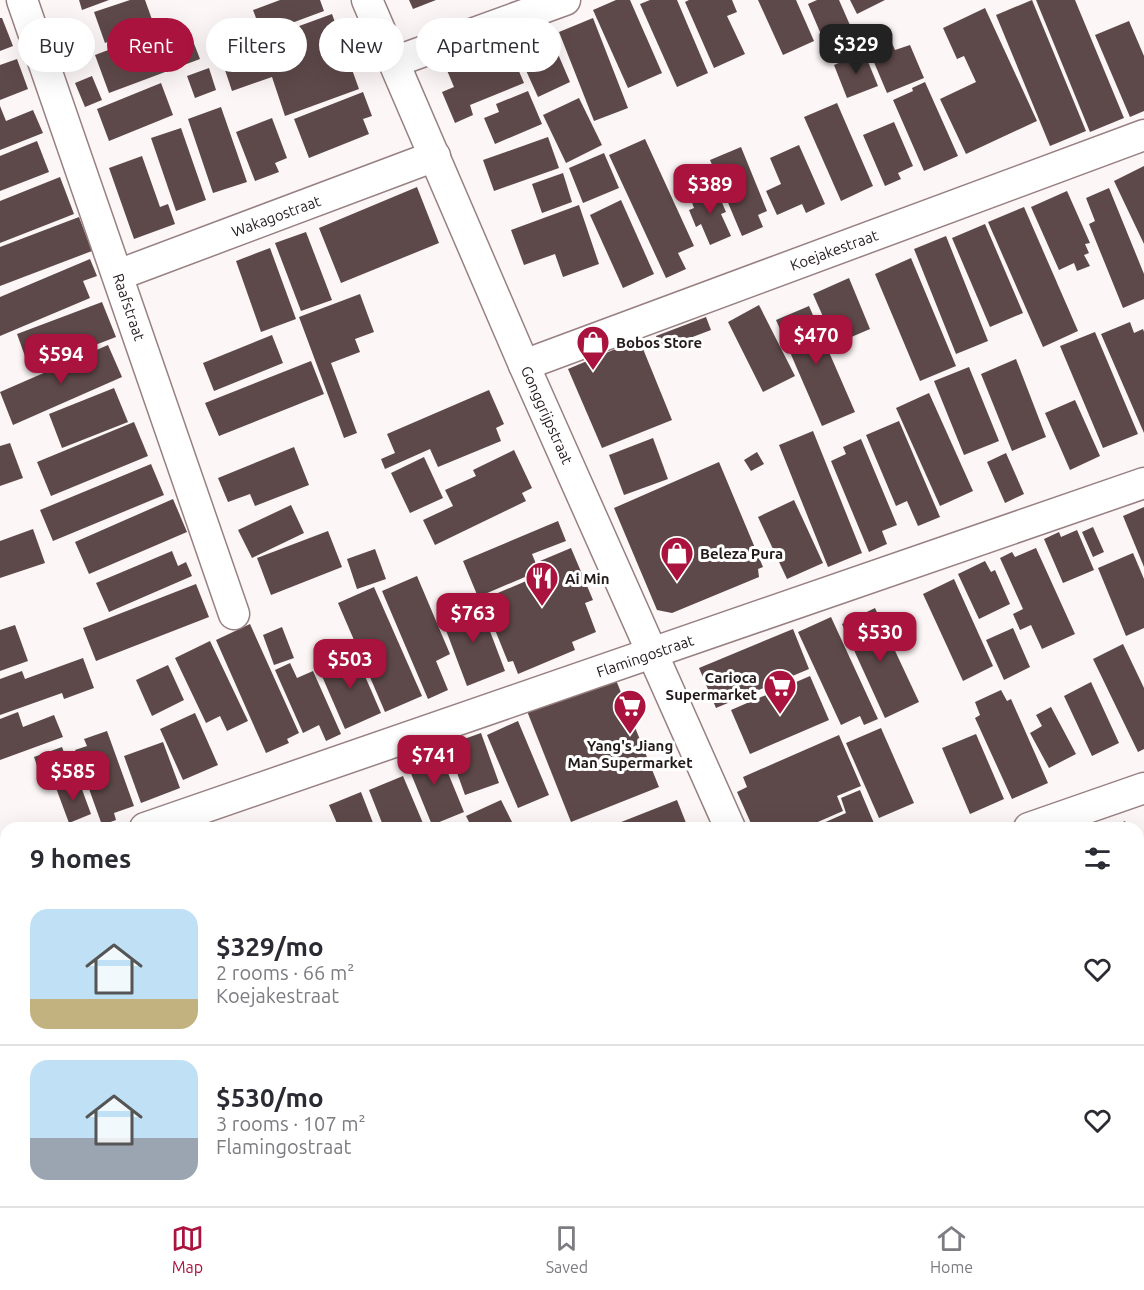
<!DOCTYPE html>
<meta charset="utf-8">
<style>
:root{--surface:#fff;--page:#f7f7f7;--text:#2b2b33;--muted:#7c7c81;--line:#e1e1e2;--accent:#a9133d}
body{margin:0;font-family:Ubuntu,sans-serif;background:var(--page);color:var(--text);height:100vh;display:flex;flex-direction:column;font-size:22px;white-space:nowrap}
*{box-sizing:border-box;margin:0}
p{font-size:20px;color:var(--muted)}
.icon{flex:none;width:33px;height:33px;fill:none;stroke:currentColor;stroke-width:2;stroke-linecap:round;stroke-linejoin:round}
.map{position:relative;flex:1;overflow:hidden}
.details{position:absolute;left:0px;top:822px;width:1144px;height:384px;display:flex;flex-direction:column;background:var(--surface);border-radius:18px 18px 0 0;box-shadow:0 6px 24px #0002}
.details>*{flex:none}
.top-card{position:absolute;left:18px;top:18px;width:600px;height:54px;display:flex;gap:12px}
.price{position:absolute;translate:-50% -51px;padding:0 14px;border-radius:12px;background:var(--accent);color:#fff;font-size:20px;line-height:39px;filter:drop-shadow(0 2px 3px #0008)}
.price::after{content:'';position:absolute;left:50%;top:36px;width:18px;height:14px;margin-left:-9px;background:inherit;clip-path:polygon(0 0,100% 0,50% 100%)}
.price.on{background:#222;color:#fff}
ul{padding:0;list-style:none}
li{display:flex;align-items:center;gap:18px;height:150px;padding:0 30px}
li+li{border-top:2px solid var(--line)}
li span{display:grid;place-items:center;flex:none;width:168px;height:120px;border-radius:18px;color:#555}
li>.icon{margin-inline-start:auto}
span .icon{width:72px;height:72px;fill:#fffc;stroke-width:1}
li b{font-size:26px}
h2{display:flex;justify-content:space-between;align-items:center;height:72px;padding:0 30px;font-size:26px}
.chip{padding:0 21px;border-radius:27px;background:var(--surface);box-shadow:0 6px 24px #0002;font-size:21px;line-height:54px}
.chip.on{background:var(--accent);color:#fff}
.tab-bar{display:flex;justify-content:space-around;align-items:center;height:84px;border-top:2px solid var(--line);background:var(--surface);font-size:16px;color:var(--muted)}
.tab-bar a{display:grid;justify-items:center;gap:3px}
.tab-bar .on{color:var(--accent)}
.map>svg:first-child{display:block}
</style>
<div class="map">
<svg width="1144" height="1206" viewBox="0 0 1144 1206">
<rect width="100%" height="100%" fill="#fcf6f6"/>
<!-- building -->
<g fill="#5e494a">
<path d="M79,0h30l-27,10z"/>
<path d="M130,0h15l9,25 -49,18 -11,-31z"/>
<path d="M280,0h40l4,11 -62,23 -9,-24z"/>
<path d="M409,0h27l-23,9z"/>
<path d="M616,0h14l32,73 -34,15 -35,-78z"/>
<path d="M650,0h27l31,73 -31,14 -37,-83z"/>
<path d="M689,0h43l5,12 -10,4 18,38 -31,14 -29,-66z"/>
<path d="M758,0h38l18,41 -31,14z"/>
<path d="M817,0h22l21,48 -28,12 -24,-56z"/>
<path d="M850,0h35l-28,14z"/>
<path d="M1032,0l54,131 -36,15 -54,-131z"/>
<path d="M1036,0h39l49,118 -34,14z"/>
<path d="M985,8l52,113 -71,33 -26,-55 36,-17 -12,-26 -7,3 -14,-31z"/>
<path d="M332,14l27,75 -74,27 -13,-39 -40,14 -12,-36z"/>
<path d="M0,18h2l11,28 -13,5z"/>
<path d="M593,18l35,90 -34,13 -35,-89z"/>
<path d="M1129,21l15,35v55l-14,6 -35,-82z"/>
<path d="M188,28l12,31 -91,34 -14,-38 53,-20 3,7z"/>
<path d="M887,32l8,18 15,-5 14,33 -37,15 -22,-52z"/>
<path d="M552,40l18,42 -32,15 -19,-42z"/>
<path d="M507,43l17,40 -54,22 3,10 -18,8 -13,-31 12,-5 -8,-19z"/>
<path d="M864,52l14,34 -31,12 -13,-33z"/>
<path d="M17,59l11,30 -28,11v-35z"/>
<path d="M209,68l7,22 -21,8 -8,-22z"/>
<path d="M92,76l10,24 -17,7 -10,-24z"/>
<path d="M925,82l33,74 -34,15 -31,-71 20,-9 -1,-3z"/>
<path d="M161,83l12,32 -64,26 -12,-32z"/>
<path d="M528,91l14,33 -47,20 -11,-26 15,-6 -3,-8z"/>
<path d="M363,92l9,24 -9,3 6,15 -60,24 -15,-39z"/>
<path d="M579,98l23,47 -36,18 -23,-48z"/>
<path d="M837,103l36,83 -32,15 -37,-84z"/>
<path d="M0,106l6,15 27,-11 10,23 -43,17z"/>
<path d="M221,107l26,75 -34,11 -25,-74z"/>
<path d="M272,118l15,40 -12,5 4,9 -24,9 -19,-49z"/>
<path d="M894,122l19,44 -15,7 3,6 -16,7 -22,-51z"/>
<path d="M181,128l25,72 -30,11 -25,-73z"/>
<path d="M548,137l11,31 -65,23 -11,-31z"/>
<path d="M645,139l49,107 -16,7 8,16 -20,9 -57,-123z"/>
<path d="M37,141l12,31 -49,19v-35z"/>
<path d="M799,145l26,59 -19,9 -4,-9 -25,11 -11,-24 15,-7 -11,-26z"/>
<path d="M741,147l26,64 -9,4 5,12 -21,9 -32,-76z"/>
<path d="M604,153l15,35 -36,15 -14,-35z"/>
<path d="M142,156l18,51 8,-3 7,20 -41,15 -25,-71z"/>
<path d="M1144,166v78l-30,-63z"/>
<path d="M563,173l9,29 -30,11 -10,-29z"/>
<path d="M60,177l14,37 -74,29v-42z"/>
<path d="M715,186l11,26 -5,2 10,22 -21,9 -9,-21 -5,3 -7,-17 5,-2 -4,-11z"/>
<path d="M417,187l22,56 -98,40 -22,-55z"/>
<path d="M1109,188l35,86v25l-21,9 -34,-84 6,-3 -9,-23z"/>
<path d="M1067,191l23,52 -5,1 4,9 -5,2 6,11 -13,5 -3,-8 -15,7 -28,-63z"/>
<path d="M621,200l33,74 -31,14 -33,-73z"/>
<path d="M579,205l20,59 -36,13 -8,-23 -31,11 -13,-35z"/>
<path d="M1024,207l54,124 -35,16 -55,-125z"/>
<path d="M79,217l13,34 -92,35v-39z"/>
<path d="M985,224l38,89 -33,14 -38,-89z"/>
<path d="M306,232l26,68 -31,11 -26,-68z"/>
<path d="M946,236l42,105 -32,13 -42,-105z"/>
<path d="M270,248l26,71 -35,13 -25,-71z"/>
<path d="M911,258l45,108 -36,15 -45,-107z"/>
<path d="M90,259l7,17 -14,5 7,17 -90,38v-39z"/>
<path d="M849,278l21,51 -35,15 -22,-50z"/>
<path d="M360,294l14,38 -19,7 5,13 -29,11 26,70 -13,5 -45,-121z"/>
<path d="M102,302l14,35 -86,33 -13,-36z"/>
<path d="M759,305l36,71 -32,16 -35,-70z"/>
<path d="M809,306l46,106 -33,14 -46,-106z"/>
<path d="M706,317l5,13 -50,19 -5,-13z"/>
<path d="M1130,322l4,11 9,-4 1,3v101l-43,-99z"/>
<path d="M1095,332l43,102 -35,14 -43,-102z"/>
<path d="M272,335l11,28 -69,28 -11,-28z"/>
<path d="M639,339l33,81 -70,28 -34,-79z"/>
<path d="M108,345l14,32 -109,48 -13,-33z"/>
<path d="M1016,359l30,78 -34,14 -31,-77z"/>
<path d="M311,361l13,33 -105,42 -14,-33z"/>
<path d="M969,367l30,74 -35,14 -30,-74z"/>
<path d="M114,388l14,34 -66,26 -13,-34z"/>
<path d="M489,390l15,34 -8,4 5,13 -63,26 -8,-18 -45,20 -4,-10 14,-6 -8,-19z"/>
<path d="M929,393l44,98 -33,15 -44,-98z"/>
<path d="M1075,400l25,56 -30,14 -25,-57z"/>
<path d="M899,421l41,96 -22,9 -11,-25 -11,5 -30,-71z"/>
<path d="M134,422l14,34 -97,40 -14,-34z"/>
<path d="M813,431l49,122 -34,14 -49,-122z"/>
<path d="M653,438l15,41 -44,16 -15,-40z"/>
<path d="M861,439l36,86 -15,6 5,13 -18,8 -38,-91 15,-7 -3,-7z"/>
<path d="M10,443l13,35 -23,8v-40z"/>
<path d="M294,447l15,38 -54,21 -5,-12 -22,8 -10,-24z"/>
<path d="M514,450l18,38 -10,5 4,8 -91,44 -12,-25 30,-14 -8,-16 31,-14 -3,-6z"/>
<path d="M757,452l7,12 -13,7 -7,-11z"/>
<path d="M1006,453l18,41 -19,9 -18,-41z"/>
<path d="M424,457l19,41 -33,15 -19,-40z"/>
<path d="M719,462l44,105 -5,2 1,8 -87,36 -15,-3 -43,-102z"/>
<path d="M151,464l13,31 -111,46 -13,-31z"/>
<path d="M173,499l14,33 -98,42 -14,-32z"/>
<path d="M794,500l29,63 -36,16 -29,-62z"/>
<path d="M291,505l13,28 -52,25 -14,-28z"/>
<path d="M1144,507v60l-21,-51z"/>
<path d="M558,521l8,20 -34,13 7,17 -61,26 -15,-36z"/>
<path d="M1093,527l11,25 -11,5 -11,-25z"/>
<path d="M33,529l12,34 -45,15v-37z"/>
<path d="M1077,530l17,40 -31,13 -19,-44 15,-7 2,5z"/>
<path d="M328,531l14,36 -71,28 -14,-37z"/>
<path d="M571,548l22,52 -8,3 11,29 -24,10 3,8 -57,24 -5,-13 -5,1 -19,-47 11,-4 -7,-16 52,-22 -5,-12z"/>
<path d="M1036,548l39,86 -33,15 -11,-24 -11,5 -7,-16 10,-5 -23,-51 12,-6 3,5z"/>
<path d="M375,549l11,30 -29,10 -10,-30z"/>
<path d="M172,551l6,15 8,-4 6,14 -83,36 -13,-29z"/>
<path d="M1133,553l11,26v49l-18,8 -28,-68z"/>
<path d="M985,561l6,11 4,-2 15,34 -31,15 -21,-45z"/>
<path d="M417,576l33,78 -14,7 12,29 -20,9 -46,-108z"/>
<path d="M954,579l39,87 -30,15 -40,-87z"/>
<path d="M196,584l13,33 -113,44 -13,-33z"/>
<path d="M374,587l48,109 -37,16 -47,-109z"/>
<path d="M479,602l26,69 -38,15 -26,-69z"/>
<path d="M875,608l44,94 -34,16 -43,-94z"/>
<path d="M831,617l47,102 -14,6 -4,-9 -19,9 -43,-93z"/>
<path d="M250,624l49,109 -12,6 2,4 -23,10 -50,-113z"/>
<path d="M15,625l13,36 -28,10v-41z"/>
<path d="M282,627l12,31 -20,7 -11,-30z"/>
<path d="M1013,628l17,39 -26,13 -18,-40z"/>
<path d="M793,629l16,40 -93,39 -17,-40z"/>
<path d="M210,641l38,80 -21,10 -7,-15 -14,7 -31,-65z"/>
<path d="M1123,644l21,44v61l-6,3 -45,-93z"/>
<path d="M354,651l27,62 -36,16 -27,-62z"/>
<path d="M83,658l11,30 -30,11 -2,-6 -62,22v-36l22,-8 3,8z"/>
<path d="M290,663l7,15 16,-7 28,63 -15,7 -7,-16 -16,8 -28,-63z"/>
<path d="M168,665l16,35 -32,16 -16,-36z"/>
<path d="M614,675l45,112 -88,35 -44,-111z"/>
<path d="M810,676l19,44 -79,34 -19,-44z"/>
<path d="M1091,682l28,61 -27,13 -28,-60z"/>
<path d="M1001,690l6,11 4,-2 37,84 -36,16 -37,-81 5,-3 -5,-13z"/>
<path d="M1051,707l25,47 -27,14 -19,-35 12,-7 -6,-11z"/>
<path d="M18,712l5,15 31,-12 9,22 -63,23v-41z"/>
<path d="M195,713l23,52 -35,15 -23,-51z"/>
<path d="M518,721l31,74 -31,13 -31,-73z"/>
<path d="M881,728l33,75 -35,15 -33,-75z"/>
<path d="M107,731l27,75 -20,7 2,7 -14,5 -27,-75 12,-4 -3,-7z"/>
<path d="M481,733l18,50 -34,12 -18,-50z"/>
<path d="M976,734l28,65 -34,15 -28,-66z"/>
<path d="M839,735l22,51 -24,10 6,15 -39,17h-51l-16,-36 10,-5 -4,-10z"/>
<path d="M163,742l17,46 -39,15 -17,-47z"/>
<path d="M437,746l27,66 -32,13 -27,-66z"/>
<path d="M62,747l9,25 -28,11 -9,-26z"/>
<path d="M403,776l22,52h-41l-15,-38z"/>
<path d="M71,782l2,5 7,-3 11,30 -22,9 -13,-35z"/>
<path d="M860,790l16,38h-64l34,-15 -5,-15z"/>
<path d="M361,792l14,36h-36l-10,-23z"/>
<path d="M501,800l14,28h-43l-6,-12z"/>
<path d="M677,800l11,28h-82z"/>
<path d="M1125,821l3,7h-18z"/>
<path d="M1138,851l6,12v34l-6,3z"/>
<path d="M1138,900l6,12v14l-6,3z"/>
<path d="M1144,940v19l-6,-16z"/>
<path d="M1138,963l6,13v37l-6,2z"/>
<path d="M0,1002l6,15v4l-6,3z"/>
<path d="M6,1026v38l-6,2v-38z"/>
<path d="M6,1077v45l-6,2v-45z"/>
<path d="M6,1132v34l-6,2v-34z"/>
<path d="M1138,1158l6,12v36h-28l-3,-6h25z"/>
<path d="M6,1176v24h31l-14,6h-23v-28z"/>
<path d="M125,1200h168l1,4 -5,2h-162z"/>
<path d="M299,1200h40l-14,6h-24z"/>
<path d="M405,1200h34l3,6h-48z"/>
<path d="M446,1200h44l3,6h-44z"/>
<path d="M494,1200h32l3,6h-32z"/>
<path d="M535,1200h39l3,6h-39z"/>
<path d="M581,1200h44l3,6h-44z"/>
<path d="M633,1200h18l3,6h-18z"/>
<path d="M673,1200h15l-12,5z"/>
<path d="M950,1200h55l2,6h-55z"/>
<path d="M1018,1200h44l3,6h-44z"/>
<path d="M1071,1200h39l3,6h-40z"/>
</g>
<g fill="none" stroke-linecap="round" stroke-linejoin="round">
<defs>
<g id="street">
<path d="M22,0l212,614"/>
<path d="M367,0l157,365 206,463"/>
<path d="M394,62l171,-62"/>
<path d="M118,275l317,-119"/>
<path d="M524,365l620,-230"/>
<path d="M145,828l999,-345"/>
<path d="M1029,828l115,-40"/>
<path d="M0,878l6,-2"/>
<path d="M0,908l6,16"/>
<path d="M1138,1089l6,-2"/>
<path d="M111,1200l2,6"/>
<path d="M889,1200l2,6"/>
<path d="M808,1206l17,-6"/>
</g>
</defs>
<!-- street casing -->
<use href="#street" stroke="#988082" stroke-width="33"/>
<!-- street -->
<use href="#street" stroke="#fff" stroke-width="30"/>
</g>
<!-- icons -->
<defs>
<symbol id="shop-pin" viewBox="-11 -11 22 30"><path d="M0 17L-7.5 6A9.5 9.5 0 1 1 7.5 6Z" fill="#a9133d" stroke="#fff"/><path d="M-5-2.5h2.3a2.7 3.5 0 0 1 5.4 0H5L5.5 6h-11ZM-1.5-2.5h3a1.5 2.3 0 0 0-3 0Z" fill="#fff"/></symbol>
<symbol id="restaurant-pin" viewBox="-11 -11 22 30"><path d="M0 17L-7.5 6A9.5 9.5 0 1 1 7.5 6Z" fill="#a9133d" stroke="#fff"/><path d="M-5-6h1v4h1v-4h1v4h1v-4h1v5L-1.5 .5V6h-2V.5L-5-1ZM5-6V6H3V1.5H1.5Q1.5-4 5-6Z" fill="#fff"/></symbol>
<symbol id="supermarket-pin" viewBox="-11 -11 22 30"><path d="M0 17L-7.5 6A9.5 9.5 0 1 1 7.5 6Z" fill="#a9133d" stroke="#fff"/><path d="M-6-5.5h2.5l.6 2H6L4.5 2H-2.5L-4.4-4H-6ZM-1.5 3.2a1.3 1.3 0 1 0 .1 0ZM3 3.2a1.3 1.3 0 1 0 .1 0Z" fill="#fff"/></symbol>
</defs>
<g fill-rule="evenodd">
<use href="#shop-pin" x="574" y="323" width="38" height="52"/>
<use href="#shop-pin" x="658" y="534" width="38" height="52"/>
<use href="#restaurant-pin" x="523" y="559" width="38" height="52"/>
<use href="#supermarket-pin" x="761" y="667" width="38" height="52"/>
<use href="#supermarket-pin" x="611" y="687" width="38" height="52"/>
</g>
<g text-anchor="middle" dominant-baseline="central" stroke-width="6" stroke-linejoin="round" paint-order="stroke">
<!-- street labels -->
<g font-size="15" fill="#231a1b" stroke="#fff">
<text transform="translate(276 216) rotate(-20)">Wakagostraat</text>
<text transform="translate(834 250) rotate(-20)">Koejakestraat</text>
<text transform="translate(129 307) rotate(71)">Raafstraat</text>
<text transform="translate(547 415) rotate(66)">Gonggrijpstraat</text>
<text transform="translate(645 656) rotate(-19)">Flamingostraat</text>
</g>
<!-- poi labels -->
<g font-size="15" font-weight="bold" fill="#231a1b" stroke="#fff" text-anchor="start">
<text x="616" y="342">Bobos Store</text>
<text x="700" y="553">Beleza Pura</text>
<text x="565" y="578">Ai Min</text>
<text x="757" y="677" text-anchor="end">Carioca<tspan x="757" dy="17">Supermarket</tspan></text>
<text x="630" y="745" text-anchor="middle">Yang's Jiang<tspan x="630" dy="17">Man Supermarket</tspan></text>
</g>
</g>
</svg>
<b class="price on" style="left:856px;top:75px">$329</b>
<b class="price" style="left:710px;top:215px">$389</b>
<b class="price" style="left:816px;top:366px">$470</b>
<b class="price" style="left:61px;top:385px">$594</b>
<b class="price" style="left:473px;top:644px">$763</b>
<b class="price" style="left:880px;top:663px">$530</b>
<b class="price" style="left:350px;top:690px">$503</b>
<b class="price" style="left:434px;top:786px">$741</b>
<b class="price" style="left:73px;top:802px">$585</b>
<div class="top-card">
<a class="chip">Buy</a>
<a class="chip on">Rent</a>
<a class="chip">Filters</a>
<a class="chip">New</a>
<a class="chip">Apartment</a>
</div>
<section class="details">
<h2>9 homes<svg class="icon" aria-label="filters" viewBox="0 0 24 24"><path d="M4 7h16M4 17h16"/><circle cx="9" cy="7" r="2"/><circle cx="15" cy="17" r="2"/></svg></h2>
<ul>
<li><span style="background:linear-gradient(#bfe0f5 75%,#c2b280 0)"><svg class="icon" aria-label="home" viewBox="0 0 24 24"><path d="M3 11l9-7 9 7M6 9v11h12V9"/></svg></span><div><b>$329/mo</b><p>2 rooms · 66 m²</p><p>Koejakestraat</p></div><svg class="icon" aria-label="heart" viewBox="0 0 24 24"><path d="M12 20l-8-8c-3-5 5-10 8-4 3-6 11-1 8 4z"/></svg></li>
<li><span style="background:linear-gradient(#bfe0f5 65%,#9aa5b1 0)"><svg class="icon" aria-label="home" viewBox="0 0 24 24"><path d="M3 11l9-7 9 7M6 9v11h12V9"/></svg></span><div><b>$530/mo</b><p>3 rooms · 107 m²</p><p>Flamingostraat</p></div><svg class="icon" aria-label="heart" viewBox="0 0 24 24"><path d="M12 20l-8-8c-3-5 5-10 8-4 3-6 11-1 8 4z"/></svg></li>
</ul>
</section>
</div>
<nav class="tab-bar">
<a class="on"><svg class="icon" aria-label="map" viewBox="0 0 24 24"><path d="M3 6l6-2 6 2 6-2v14l-6 2-6-2-6 2zM9 4v14M15 6v14"/></svg>Map</a>
<a><svg class="icon" aria-label="saved" viewBox="0 0 24 24"><path d="M7 4h10v16l-5-4-5 4z"/></svg>Saved</a>
<a><svg class="icon" aria-label="home" viewBox="0 0 24 24"><path d="M3 11l9-7 9 7M6 9v11h12V9"/></svg>Home</a>
</nav>
